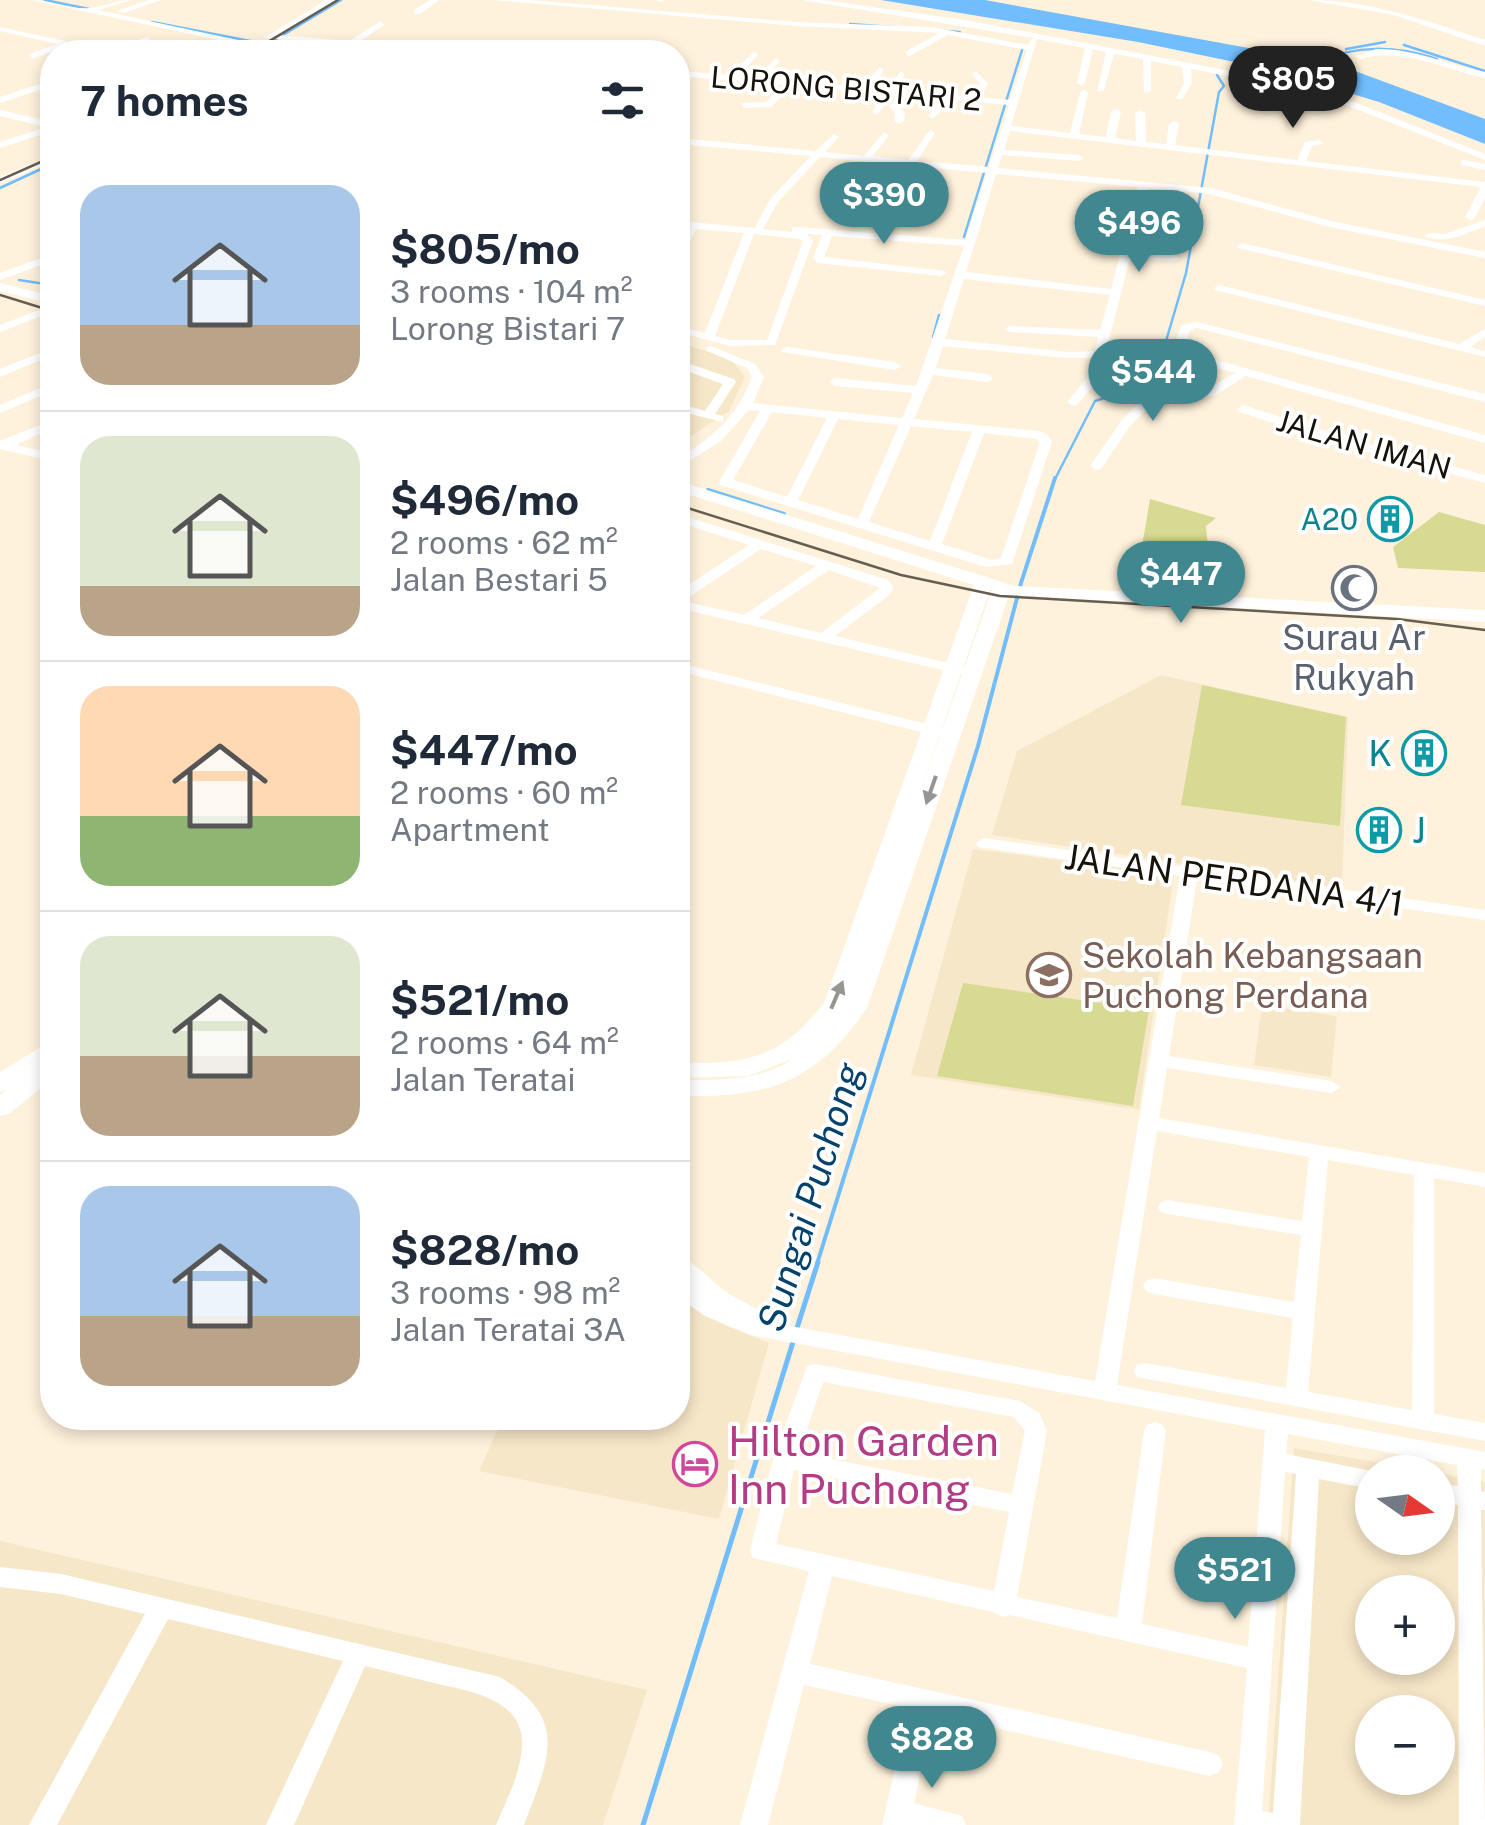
<!DOCTYPE html>
<meta charset="utf-8">
<style>
:root{--surface:#fff;--page:#f6f6f7;--text:#1f2937;--muted:#747a83;--line:#e0e1e3;--accent:#40878f}
body{margin:0;font-family:"Public Sans",sans-serif;background:var(--page);color:var(--text);height:100vh;display:flex;flex-direction:column;font-size:38px;white-space:nowrap}
*{box-sizing:border-box;margin:0}
p{font-size:32px;color:var(--muted)}
.icon{flex:none;width:55px;height:55px;fill:none;stroke:currentColor;stroke-width:2;stroke-linecap:round;stroke-linejoin:round}
.map{position:relative;flex:1;overflow:hidden}
.panel{position:absolute;left:40px;top:40px;width:650px;height:1390px;display:flex;flex-direction:column;background:var(--surface);border-radius:40px;box-shadow:0 5px 15px #0003}
.panel>*{flex:none}
.needle{width:65px;rotate:104deg}
.tools{position:absolute;left:1355px;top:1455px;display:grid;gap:20px}
.tools a{display:grid;place-items:center;width:100px;height:100px;border-radius:50%;background:var(--surface);box-shadow:0 5px 15px #0003;font-size:50px}
.price{position:absolute;translate:-50% -85px;padding:0 22px;border-radius:35px;background:var(--accent);color:#fff;font-size:32px;line-height:65px;filter:drop-shadow(0 2px 5px #0008)}
.price::after{content:'';position:absolute;left:50%;top:60px;width:30px;height:22px;margin-left:-15px;background:inherit;clip-path:polygon(0 0,100% 0,50% 100%)}
.price.selected{background:#222;color:#fff}
ul{padding:0;list-style:none}
li{display:flex;align-items:center;gap:30px;height:250px;padding:0 40px}
li+li{border-top:2px solid var(--line)}
li span{display:grid;place-items:center;flex:none;width:280px;height:200px;border-radius:30px;color:#555}
li>.icon{margin-inline-start:auto}
span .icon{width:120px;height:120px;fill:#fffc;stroke-width:1}
li b{font-size:42px}
h2{display:flex;justify-content:space-between;align-items:center;height:120px;padding:0 40px;font-size:42px}
.map>svg:first-child{display:block}
</style>
<div class="map">
<svg width="1485" height="1825" viewBox="0 0 1485 1825">
<rect width="100%" height="100%" fill="#fff2dc"/>
<!-- built -->
<g fill="#f7e7c9" fill-rule="evenodd">
<path d="M678,343l51,14 16,20 -16,34 -51,34z"/>
<path d="M1161,675l187,42 -6,171 -350,-53 25,-84z"/>
<path d="M973,849l201,26 -35,235 -228,-35z"/>
<path d="M1262,1005l75,11 -6,61 -77,-12z"/>
<path d="M678,1297l44,27 47,19 -50,176 -240,-48 24,-53h175z"/>
<path d="M1294,1448l139,24h-61v66h66v-65l47,9v343h-217zM1372,1592h66v66h-66zM1372,1712h66v66h-66z"/>
<path d="M0,1541l647,149 -44,135h-603z"/>
</g>
<!-- green -->
<g fill="#d7da93">
<path d="M1150,499l66,19 -10,8 2,22 -66,-2z"/>
<path d="M1439,512l46,13v47l-87,-4 -5,-21z"/>
<path d="M1202,685l144,32 -6,109 -159,-21z"/>
<path d="M963,983l186,27 -16,96 -196,-30z"/>
</g>
<!-- water -->
<path fill="#71bdfe" d="M881,0h104l351,64 149,55v25l-106,-42 -106,-32 -135,-28z"/>
<g fill="none" stroke-linecap="round" stroke-linejoin="round">
<!-- stream-far2 -->
<g stroke="#71bdfe" stroke-width="2.5">
<path d="M45,0l44,9"/>
<path d="M152,22l103,20"/>
<path d="M850,24l110,8"/>
<path d="M1404,45l81,26"/>
<path d="M1346,49l39,-7"/>
<path d="M255,52l86,-52"/>
<path d="M1315,62c42,-17 79,-17 122,-3"/>
<path d="M0,188l52,-24"/>
<path d="M964,237l58,-187"/>
<path d="M19,280l33,5"/>
<path d="M933,337l6,-22"/>
<path d="M1054,481l41,-80 59,-19 32,-109 33,-181 5,-6 -7,-11"/>
</g>
<!-- stream-far1 -->
<g stroke="#71bdfe" stroke-width="4">
<path d="M708,490l76,24"/>
<path d="M817,1264l161,-518 43,-163 34,-105"/>
</g>
<!-- stream -->
<g stroke="#71bdfe" stroke-width="5">
<path d="M797,1328l21,-66"/>
<path d="M643,1825l150,-483"/>
</g>
<!-- minor -->
<g fill="#fff" fill-rule="evenodd">
<path d="M31,0c19,0 41,10 59,8 14,-1 26,-8 41,-8l-33,10 163,35 -4,3z"/>
<path d="M149,0h12l-37,13 -7,-2z"/>
<path d="M326,0h10l-57,35 70,6 32,-20 3,4 -25,17 93,10h-28l-160,-14z"/>
<path d="M430,0h9l-19,14h-6v-4z"/>
<path d="M494,0h34l268,22 136,5 96,18 5,-7 -231,-38h21l142,20 323,62 64,19 133,53v6l-139,-55 -59,-18 -96,-18 1,14 -10,16h-6l8,-16 -2,-16 -31,-6v30l-7,2 -1,-34 -29,-5 -10,36 -7,2 9,-40 -13,-3 -8,34 -4,3 -4,-3 8,-35 -48,-9 -26,87 59,7 10,-40 4,-3 4,3 -9,41 27,3 5,-25 5,-3 5,3 -6,26 21,3 -1,-28 5,-3 5,3 1,29 20,2 3,-20 5,-3 5,3 -4,21 122,15 8,-18 14,-2 5,3 -12,3 -6,15 179,21v16l-11,21 -4,1 -5,-3 16,-30 -471,-56 -6,19 75,5 5,3 -5,3 -77,-6 -4,13 213,20 120,33 154,31v6l-155,-31 -120,-33 -62,-6 -16,63 42,4 5,3 -5,3 -44,-3 -24,93 67,-1 8,-25 16,-3 288,72v8l-288,-74 -7,2 -6,21 301,84v8l-239,-67 -32,20h-8v-6l29,-17 -49,-14 -14,23 -42,44 -29,43 -5,1 -6,-4 32,-46 41,-42 11,-21 -70,1 -5,21 -22,26 -4,1 -6,-4 20,-24 6,-20h-24l-126,-12 -7,22 51,6 6,4 -6,4 -54,-7 -19,44 124,12 9,3 5,8 -40,122 -26,3 -266,-82 -1,-3 41,-71 -11,-1 -28,31 -43,27v-9c34,-21 60,-43 74,-82l-5,-9 -40,-17v-4l4,-1 44,18 9,13 -11,26 149,15 11,-25 -78,-7 -6,-4 6,-4 81,8 48,-140 -132,-10 -8,21 121,14 1,2 -5,3 -124,-13 -4,-5 9,-23 -15,-1 6,7 -38,104 -45,1 -52,-14v-6l27,7 39,-100 -48,-4 -13,26 -5,3v-13l8,-17 -8,-1v-6l77,7 15,-29 41,-43 -133,-12v-6l138,13 18,-17 5,3 -14,15 39,4 20,-24 5,3 -16,21 35,4 22,-30 5,3 -18,28 72,6 20,-62 -57,-5 -19,19 -5,-3 15,-17 -32,-3 -12,10 6,7 -1,8 -5,3 -5,-3 1,-8 -6,-7 12,-10 -9,-1 -15,20 -5,-3 12,-18 -92,-8 -21,21 -27,1 -3,-5 25,-1 17,-17 -105,-9v-5l51,4 25,-23 4,3 -20,21 19,1 19,-19 4,3 -15,17 97,9 18,-20 4,3 -13,18 16,1 14,-18 4,3 -10,16 77,7 8,-13 -8,-10 4,-3 12,13 -8,13 30,3 17,-50 -79,-15 -40,22 -3,-5 34,-19 -143,-7zM820,157l90,9 -18,12v4l3,1 26,-16 66,6 -22,67 -169,-13 -4,1v4l-29,-3 15,-27zM996,174l142,13 -27,102 -145,-17zM754,234l46,5 3,2 -36,99h-37l-15,-4zM964,279l146,16 -10,35 -90,-4 -6,3 6,3 88,5 -3,14 -26,1 -124,-13zM772,412l55,6 -40,79 -54,-17zM838,419l61,6 -41,94 -60,-19zM911,426l61,6 -42,109 -61,-19zM984,433l52,6 4,3 -39,116 -9,2 -50,-16z"/>
<path d="M656,0h9l-4,2z"/>
<path d="M1309,0c61,0 118,21 176,40v6l-91,-31z"/>
<path d="M0,27l106,23 41,-13 4,3 -36,12h-19l-29,-6 -35,13 -3,-5 29,-10 -58,-13z"/>
<path d="M541,40l3,5 -18,7h-10z"/>
<path d="M575,45l4,3 -5,4h-9z"/>
<path d="M1376,49c38,-1 72,16 109,23v6c-43,-9 -81,-31 -125,-19l-4,-3z"/>
<path d="M52,84v6h-12l-40,13v-6l39,-13z"/>
<path d="M0,110l52,12v9l-52,17v-6l47,-15 -47,-11z"/>
<path d="M52,156v6l-52,21v-6z"/>
<path d="M1464,160l21,4v6l-24,-5v-4z"/>
<path d="M1485,220v6c-21,8 -40,19 -61,10l5,-3 16,1z"/>
<path d="M1242,243l243,57v6l-247,-58 -1,-2z"/>
<path d="M52,254v7l-52,19v-7z"/>
<path d="M1219,285l240,59 26,-15v8l-15,10 15,4v6l-270,-67 -1,-2z"/>
<path d="M52,305v7l-52,20v-7z"/>
<path d="M787,347l108,15 6,4 -6,4 -112,-18 -2,-2z"/>
<path d="M52,348v7l-52,22v-8z"/>
<path d="M678,360l56,19 2,3 -21,32 8,2v6l-45,-11v-8l27,8 18,-27 -45,-16z"/>
<path d="M52,383v8l-52,22v-8z"/>
<path d="M1243,405l111,35 131,35v8l-139,-37 -107,-34 -2,-3z"/>
<path d="M52,420v8l-36,17 36,8v8l-52,-12v-8z"/>
<path d="M678,514l210,66 6,8 -6,8 -53,40 134,32 2,3 -7,4 -286,-67v-16l71,-47 -71,-23zM761,549l55,17 -72,49 -61,-14zM829,570l51,18 -59,45 -63,-15z"/>
<path d="M678,663l273,67 2,3 -8,5 -267,-67z"/>
<path d="M984,838l501,72v10l-288,-41 -28,177 162,25 10,6 -10,6 -164,-25 -8,50 326,55v14l-51,-9v236l51,9v18l-348,-64 -3,-6 3,-6 8,-2 141,25 7,-70 -139,-24 -8,-3 -3,-5 3,-5 8,-3 140,24 7,-67 -133,-21 -7,-2 -3,-5 3,-5 7,-2 134,21 7,-64 -152,-26 -40,254 368,67v18l-4,-1v22l4,1v18h-4l4,315h-26l-1,-320 -20,-4v-18l20,3 -1,-21 -169,-31 -2,20 91,18h-5v17l-53,-10 -19,346h-66l13,-157 -238,-53 -6,2 -10,-5 -161,-36 -22,88 400,88 9,4 4,8 -4,8 -9,4 -277,-62 -19,89 48,13 4,9h-84l27,-117 -105,-23 -36,140h-28l69,-254 -56,-13 -3,-7 23,-92 34,-93 8,-2 205,37 19,12 8,18 -30,166 100,21 27,-187 3,-6 8,-3 8,3 3,6 -24,193 106,23 17,-217 -514,-95 -46,-19 -27,-19v-18l10,4 -10,-9v-20l7,3 42,36 39,21 2,8 327,59 85,-505 -202,-29 -2,-4zM1328,1160l86,15 -2,235 -104,-18zM823,1382l191,35 11,14 -13,63 -213,-41zM794,1470l215,42 -15,79 -218,-47zM1285,1472l11,2 -23,339 -11,-2z"/>
<path d="M0,1567l61,7 439,103c71,43 48,83 24,148h-28c11,-26 26,-54 26,-82 0,-45 -54,-52 -88,-60 -23,-6 -46,-11 -69,-17l-71,159h-28l77,-164 -175,-42 -111,206h-28l116,-211 -84,-20 -61,-7z"/>
</g>
<!-- major -->
<g fill="#fff" fill-rule="evenodd">
<path d="M0,283l52,13v8l-52,-13z"/>
<path d="M678,481l337,105 470,24v12l-476,-27 -142,413c-52,76 -100,90 -189,88v-16c41,0 79,2 115,-21l-45,17 -70,2v-16c67,4 103,-4 146,-59l150,-418 -296,-94zM990,590h2l-78,219z"/>
<path d="M52,1040v39l-43,35 -9,2v-21l6,-5 -6,2v-20z"/>
</g>
<!-- tram -->
<g stroke="#655e51" stroke-width="2.5">
<path d="M251,52l87,-52"/>
<path d="M0,180l52,-23"/>
<path d="M0,295l52,16"/>
<path d="M678,505l223,70 99,21 397,23 88,11"/>
</g>
</g>
<!-- one-way arrows -->
<defs><path id="oneway-solid" d="M-6-.8H1V-3.2L6.5 0L1 3.2V.8H-6Z" transform="scale(2.5)"/></defs>
<g fill="#979591">
<use href="#oneway-solid" transform="translate(931 790) rotate(109)"/>
<use href="#oneway-solid" transform="translate(837 995) rotate(-67)"/>
</g>
<!-- icons -->
<defs>
<symbol id="building-ring" viewBox="-11 -11 22 22"><circle r="9.5" fill="#fff" stroke="#0f9aa8" stroke-width="1.5"/><path d="M-4-6H4V6H1V3H-1V6H-4ZM-2.5-4.3h1.7v1.8h-1.7ZM.8-4.3h1.7v1.8H.8ZM-2.5-1h1.7V.8h-1.7ZM.8-1h1.7V.8H.8Z" fill="#0f9aa8"/></symbol>
<symbol id="mosque-ring" viewBox="-11 -11 22 22"><circle r="9.5" fill="#fff" stroke="#6b7280" stroke-width="1.5"/><path d="M3.5-4.9A6 6 0 1 0 3.5 4.9A5 5 0 1 1 3.5-4.9Z" fill="#6b7280"/></symbol>
<symbol id="school-ring" viewBox="-11 -11 22 22"><circle r="9.5" fill="#fff" stroke="#8d6e63" stroke-width="1.5"/><path d="M0-5L7-2L0 1L-7-2ZM-4 1L0 2.5L4 1V4Q0 6-4 4Z" fill="#8d6e63"/></symbol>
<symbol id="hotel-ring" viewBox="-11 -11 22 22"><circle r="9.5" fill="#fff" stroke="#d1479c" stroke-width="1.5"/><path d="M-6-4.5h1.5V1H6V5H4.5V3h-9V5H-6ZM-4 0a1.8 1.8 0 1 1 3.6 0ZM.5 0V-2.5h3Q6-2.5 6 0Z" fill="#d1479c"/></symbol>
</defs>
<g fill-rule="evenodd">
<use href="#building-ring" x="1365" y="494" width="50" height="50"/>
<use href="#mosque-ring" x="1329" y="563" width="50" height="50"/>
<use href="#building-ring" x="1399" y="728" width="50" height="50"/>
<use href="#building-ring" x="1354" y="805" width="50" height="50"/>
<use href="#school-ring" x="1024" y="950" width="50" height="50"/>
<use href="#hotel-ring" x="670" y="1439" width="50" height="50"/>
</g>
<g text-anchor="middle" dominant-baseline="central" stroke-width="8" stroke-linejoin="round" paint-order="stroke">
<!-- far-street labels -->
<g font-size="30" fill="#17130b" stroke="#fff">
<text transform="translate(846 88) rotate(5)">LORONG BISTARI 2</text>
<text transform="translate(1364 444) rotate(16)">JALAN IMAN</text>
</g>
<!-- far-culture labels -->
<g font-size="30" fill="#0d838f" stroke="#fff" text-anchor="end">
<text x="1358" y="519">A20</text>
</g>
<!-- worship labels -->
<g font-size="35" fill="#5b616d" stroke="#fff">
<text x="1354" y="637">Surau Ar<tspan x="1354" dy="40">Rukyah</tspan></text>
</g>
<!-- culture labels -->
<g font-size="35" fill="#0d838f" stroke="#fff" text-anchor="end">
<text x="1392" y="753">K</text>
<text x="1412" y="830" text-anchor="start">J</text>
</g>
<!-- street labels -->
<g font-size="35" fill="#17130b" stroke="#fff">
<text transform="translate(1234 880) rotate(8)">JALAN PERDANA 4/1</text>
</g>
<!-- education labels -->
<g font-size="35" fill="#785e54" stroke="#fff" text-anchor="start">
<text x="1082" y="955">Sekolah Kebangsaan<tspan x="1082" dy="40">Puchong Perdana</tspan></text>
</g>
<!-- water labels -->
<g font-size="38" font-style="italic" fill="#06426b" stroke="#fff">
<text transform="translate(810 1197) rotate(-73)">Sungai Puchong</text>
</g>
<!-- near-hotel labels -->
<g font-size="42" fill="#b23c85" stroke="#fff" text-anchor="start">
<text x="728" y="1440">Hilton Garden<tspan x="728" dy="48">Inn Puchong</tspan></text>
</g>
</g>
</svg>
<div class="tools">
<a><svg class="needle" viewBox="-14 -14 28 28"><path d="M0-13l5 13h-10z" fill="#e53935"/><path d="M0 13l5-13h-10z" fill="#747a83"/></svg></a>
<a>+</a>
<a>−</a>
</div>
<b class="price selected" style="left:1293px;top:131px">$805</b>
<b class="price" style="left:884px;top:247px">$390</b>
<b class="price" style="left:1139px;top:275px">$496</b>
<b class="price" style="left:1153px;top:424px">$544</b>
<b class="price" style="left:1181px;top:626px">$447</b>
<b class="price" style="left:1235px;top:1622px">$521</b>
<b class="price" style="left:932px;top:1791px">$828</b>
<section class="panel">
<h2>7 homes<svg class="icon" aria-label="filters" viewBox="0 0 24 24"><path d="M4 7h16M4 17h16"/><circle cx="9" cy="7" r="2"/><circle cx="15" cy="17" r="2"/></svg></h2>
<ul>
<li><span style="background:linear-gradient(#a9c7e8 70%,#b9a48a 0)"><svg class="icon" aria-label="home" viewBox="0 0 24 24"><path d="M3 11l9-7 9 7M6 9v11h12V9"/></svg></span><div><b>$805/mo</b><p>3 rooms · 104 m²</p><p>Lorong Bistari 7</p></div></li>
<li><span style="background:linear-gradient(#dfe7d0 75%,#b9a48a 0)"><svg class="icon" aria-label="home" viewBox="0 0 24 24"><path d="M3 11l9-7 9 7M6 9v11h12V9"/></svg></span><div><b>$496/mo</b><p>2 rooms · 62 m²</p><p>Jalan Bestari 5</p></div></li>
<li><span style="background:linear-gradient(#ffd9b3 65%,#8fb573 0)"><svg class="icon" aria-label="home" viewBox="0 0 24 24"><path d="M3 11l9-7 9 7M6 9v11h12V9"/></svg></span><div><b>$447/mo</b><p>2 rooms · 60 m²</p><p>Apartment</p></div></li>
<li><span style="background:linear-gradient(#dfe7d0 60%,#b9a48a 0)"><svg class="icon" aria-label="home" viewBox="0 0 24 24"><path d="M3 11l9-7 9 7M6 9v11h12V9"/></svg></span><div><b>$521/mo</b><p>2 rooms · 64 m²</p><p>Jalan Teratai</p></div></li>
<li><span style="background:linear-gradient(#a9c7e8 65%,#b9a48a 0)"><svg class="icon" aria-label="home" viewBox="0 0 24 24"><path d="M3 11l9-7 9 7M6 9v11h12V9"/></svg></span><div><b>$828/mo</b><p>3 rooms · 98 m²</p><p>Jalan Teratai 3A</p></div></li>
</ul>
</section>
</div>
